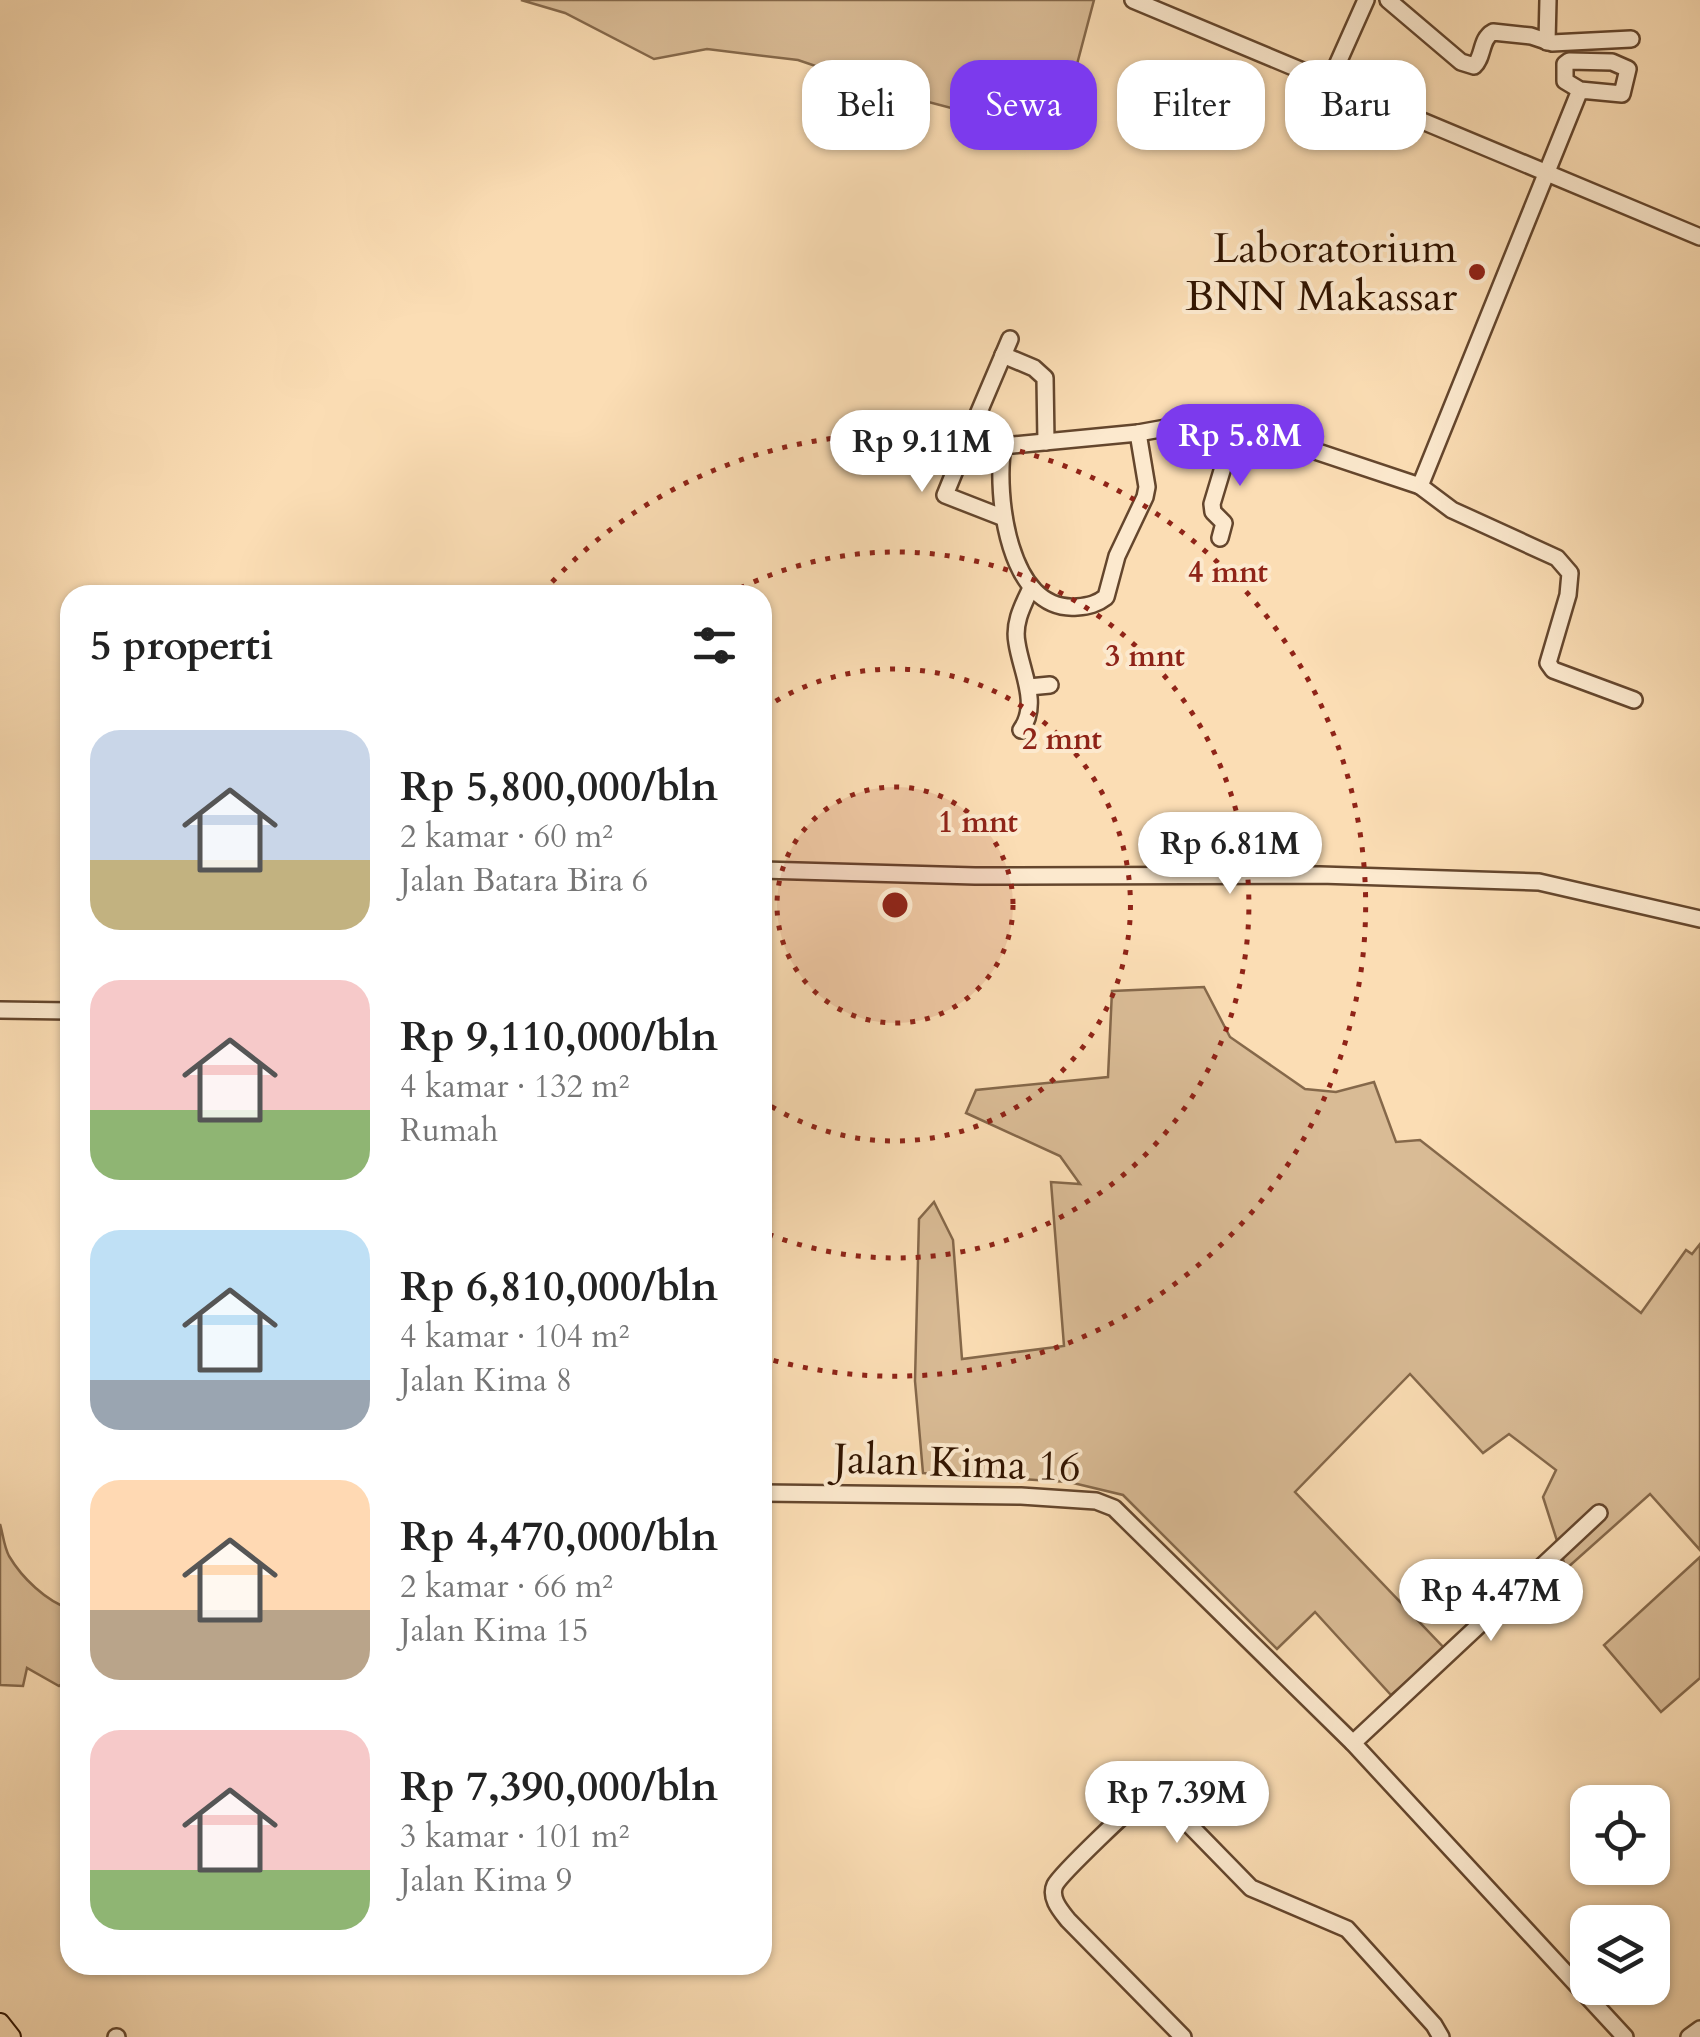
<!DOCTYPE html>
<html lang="id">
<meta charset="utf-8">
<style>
:root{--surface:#fff;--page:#f6f6f6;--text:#222;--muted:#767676;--accent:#7c3aed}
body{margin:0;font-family:Cardo,serif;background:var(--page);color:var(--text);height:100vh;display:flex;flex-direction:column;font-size:38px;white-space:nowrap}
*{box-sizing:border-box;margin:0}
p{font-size:32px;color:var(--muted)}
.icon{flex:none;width:55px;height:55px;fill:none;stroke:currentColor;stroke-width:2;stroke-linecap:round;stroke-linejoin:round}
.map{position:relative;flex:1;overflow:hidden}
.side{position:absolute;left:60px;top:585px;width:712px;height:1390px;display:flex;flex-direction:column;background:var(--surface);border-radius:30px;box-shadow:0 2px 8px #0004}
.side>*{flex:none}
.top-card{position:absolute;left:802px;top:60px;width:748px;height:90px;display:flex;gap:20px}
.tools{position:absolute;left:1570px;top:1785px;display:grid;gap:20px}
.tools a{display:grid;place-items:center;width:100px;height:100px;border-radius:20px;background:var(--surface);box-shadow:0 2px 8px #0004;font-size:50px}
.price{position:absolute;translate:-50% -85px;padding:0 22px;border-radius:35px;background:#fff;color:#222;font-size:32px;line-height:65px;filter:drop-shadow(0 2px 5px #0008)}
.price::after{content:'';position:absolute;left:50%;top:60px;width:30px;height:22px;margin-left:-15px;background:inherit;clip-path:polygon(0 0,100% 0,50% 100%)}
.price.active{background:var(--accent);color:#fff}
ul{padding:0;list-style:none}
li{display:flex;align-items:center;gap:30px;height:250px;padding:0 30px}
li span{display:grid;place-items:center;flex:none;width:280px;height:200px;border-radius:30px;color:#555}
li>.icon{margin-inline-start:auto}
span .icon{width:120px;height:120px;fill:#fffc;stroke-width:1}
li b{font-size:42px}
h2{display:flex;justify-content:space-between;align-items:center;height:120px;padding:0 30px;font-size:42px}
.pill{padding:0 35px;border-radius:30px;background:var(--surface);box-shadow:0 2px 8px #0004;font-size:35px;line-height:90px}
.pill.active{background:var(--accent);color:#fff}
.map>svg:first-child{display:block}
</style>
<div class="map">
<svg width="1700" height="2037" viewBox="0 0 1700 2037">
<rect width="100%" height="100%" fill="#fbddb4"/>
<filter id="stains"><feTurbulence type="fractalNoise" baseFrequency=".002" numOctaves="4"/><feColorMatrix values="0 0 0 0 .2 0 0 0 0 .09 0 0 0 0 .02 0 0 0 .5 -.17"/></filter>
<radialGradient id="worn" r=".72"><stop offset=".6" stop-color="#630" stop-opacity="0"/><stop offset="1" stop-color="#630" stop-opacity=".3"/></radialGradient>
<!-- green -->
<g fill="#d9bb95" stroke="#85684a" stroke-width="2.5">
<path d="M521,0h573l-36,136 -160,-42 -100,-34 -91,-11 -53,10 -89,-46z"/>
<path d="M1204,987l26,50 75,52 31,3 38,-10 22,60 24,-2 221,173 45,-63 6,4 8,-10v306l-50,-56 -84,75 -23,-72 13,-27 -47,-36 -26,19 -73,-79 -115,118 150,157 -54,46 -76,-83 -38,37 -154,-154 -54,-13 -146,-9 -8,-92 4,-162 15,-17 19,38 9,119 102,-13 -13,-164 29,2 -20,-28 -94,-43 10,-23 132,-13 4,-86z"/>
<path d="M0,1524c3,10 4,23 9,32 13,22 37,45 61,53v69l-11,8 -32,-18 -4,18 -23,-1z"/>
<path d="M1700,1557v121l-39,34 -57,-67z"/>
</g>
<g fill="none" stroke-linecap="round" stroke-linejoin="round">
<defs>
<g id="minor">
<path d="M1133,0l567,237"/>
<path d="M1388,0l73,62 13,4c10,-9 6,-27 19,-34l38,4 21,7 79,-4"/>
<path d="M1547,42l1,-42"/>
<path d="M1329,83l37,-83"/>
<path d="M1003,355l31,13 11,10 1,64"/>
<path d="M976,419l-31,76 59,23"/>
<path d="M1003,446l135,-13 61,-11h29l192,64 160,-396 -15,-9v-17l4,-3 43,1 16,7 -6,25 -42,-4"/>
<path d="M1003,446c-8,48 5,167 74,161 12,-1 20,-3 29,-10l11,-41 28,-59 2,-10 -9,-54"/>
<path d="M1003,446l-15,-11 -12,-16 34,-80"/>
<path d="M1420,486l32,24 105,48 13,15 -2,22 -20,68 5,7 81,30"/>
<path d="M1220,538l4,-15 -11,-11 -1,-8 24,-80"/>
<path d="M1029,687l21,-2"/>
<path d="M1021,730c19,-26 0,-59 -4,-87 -4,-20 6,-38 14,-55"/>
<path d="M762,870l213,6 345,-1 219,7 161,37"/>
<path d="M0,1010l70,1"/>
<path d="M762,1493l259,3 75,5 18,7 239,235 272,294"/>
<path d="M1353,1743l246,-230"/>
<path d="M116,2037h1"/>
<path d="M1183,2037l-115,-117c-7,-9 -19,-22 -13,-35 5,-10 81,-84 90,-87 8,-3 15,0 22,4l84,86 96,41 87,96 7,12"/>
<path d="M1689,2037l11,-8"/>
</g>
<path id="major" d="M0,2023l11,14"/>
</defs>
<!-- minor casing -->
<use href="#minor" stroke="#64462d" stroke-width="20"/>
<!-- major casing -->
<use href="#major" stroke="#311400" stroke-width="22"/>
<!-- minor -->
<use href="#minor" stroke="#fce9ce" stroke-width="15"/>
<!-- major -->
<use href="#major" stroke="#fbddb4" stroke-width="18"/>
</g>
<!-- distance rings -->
<circle cx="895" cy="905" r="118" fill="#8f2418" fill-opacity=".12"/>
<g fill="none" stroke="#8f2418" stroke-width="5" stroke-dasharray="5 10">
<circle cx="895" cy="905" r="118"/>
<path d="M763 709A236 236 0 1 1 763 1101"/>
<path d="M727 595A353 353 0 1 1 763 1232"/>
<path d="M542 593A471 471 0 1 1 765 1358"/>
</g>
<!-- markers -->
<circle fill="#8f2418" stroke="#fce9ce" stroke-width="4" cx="1477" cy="272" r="10"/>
<g text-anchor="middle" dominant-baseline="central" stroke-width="8" stroke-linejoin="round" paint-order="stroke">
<!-- poi labels -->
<g font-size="42" fill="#311400" stroke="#fce9ce" text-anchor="end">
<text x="1457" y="248">Laboratorium<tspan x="1457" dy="48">BNN Makassar</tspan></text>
</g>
<!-- street labels -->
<g font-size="42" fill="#311400" stroke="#fce9ce">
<text transform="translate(957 1463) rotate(2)">Jalan Kima 16</text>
</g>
</g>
<circle cx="895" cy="905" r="15" fill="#8f2418" stroke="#fce9ce" stroke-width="5"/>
<g font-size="30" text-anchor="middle" font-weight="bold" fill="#8f2418" stroke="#fce9ce" stroke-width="8" stroke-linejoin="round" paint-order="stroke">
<text x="1228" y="582">4 mnt</text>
<text x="1145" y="666">3 mnt</text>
<text x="1062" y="749">2 mnt</text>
<text x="978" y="832">1 mnt</text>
</g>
<rect width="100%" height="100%" filter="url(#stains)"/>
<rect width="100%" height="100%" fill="url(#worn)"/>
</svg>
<div class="tools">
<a><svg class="icon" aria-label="locate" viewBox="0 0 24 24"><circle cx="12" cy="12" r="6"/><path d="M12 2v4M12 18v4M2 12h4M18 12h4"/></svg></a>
<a><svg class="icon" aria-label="layers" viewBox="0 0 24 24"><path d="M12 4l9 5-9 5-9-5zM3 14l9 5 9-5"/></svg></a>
</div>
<b class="price active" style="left:1240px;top:489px">Rp 5.8M</b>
<b class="price" style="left:922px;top:495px">Rp 9.11M</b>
<b class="price" style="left:1230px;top:897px">Rp 6.81M</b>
<b class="price" style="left:1491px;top:1644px">Rp 4.47M</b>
<b class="price" style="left:1177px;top:1846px">Rp 7.39M</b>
<div class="top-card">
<a class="pill">Beli</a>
<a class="pill active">Sewa</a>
<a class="pill">Filter</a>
<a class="pill">Baru</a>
</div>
<section class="side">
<h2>5 properti<svg class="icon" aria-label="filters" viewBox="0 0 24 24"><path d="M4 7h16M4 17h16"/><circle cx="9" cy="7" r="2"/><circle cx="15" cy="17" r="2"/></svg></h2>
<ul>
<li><span style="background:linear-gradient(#c9d6e8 65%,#c2b280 0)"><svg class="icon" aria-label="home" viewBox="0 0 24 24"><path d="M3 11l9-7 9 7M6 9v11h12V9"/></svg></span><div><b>Rp 5,800,000/bln</b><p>2 kamar · 60 m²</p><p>Jalan Batara Bira 6</p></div></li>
<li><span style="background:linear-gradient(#f6c9c9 65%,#8fb573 0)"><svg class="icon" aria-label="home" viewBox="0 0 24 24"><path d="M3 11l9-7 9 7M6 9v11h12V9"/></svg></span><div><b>Rp 9,110,000/bln</b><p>4 kamar · 132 m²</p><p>Rumah</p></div></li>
<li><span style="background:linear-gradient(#bfe0f5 75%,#9aa5b1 0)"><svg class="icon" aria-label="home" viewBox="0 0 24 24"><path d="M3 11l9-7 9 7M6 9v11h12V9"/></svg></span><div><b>Rp 6,810,000/bln</b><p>4 kamar · 104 m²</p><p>Jalan Kima 8</p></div></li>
<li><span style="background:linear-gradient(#ffd9b3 65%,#b9a48a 0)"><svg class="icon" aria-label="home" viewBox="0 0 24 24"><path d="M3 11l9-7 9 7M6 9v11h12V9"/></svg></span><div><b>Rp 4,470,000/bln</b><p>2 kamar · 66 m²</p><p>Jalan Kima 15</p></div></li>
<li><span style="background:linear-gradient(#f6c9c9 70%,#8fb573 0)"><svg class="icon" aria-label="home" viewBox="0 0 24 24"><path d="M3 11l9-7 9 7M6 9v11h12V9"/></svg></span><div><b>Rp 7,390,000/bln</b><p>3 kamar · 101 m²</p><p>Jalan Kima 9</p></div></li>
</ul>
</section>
</div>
